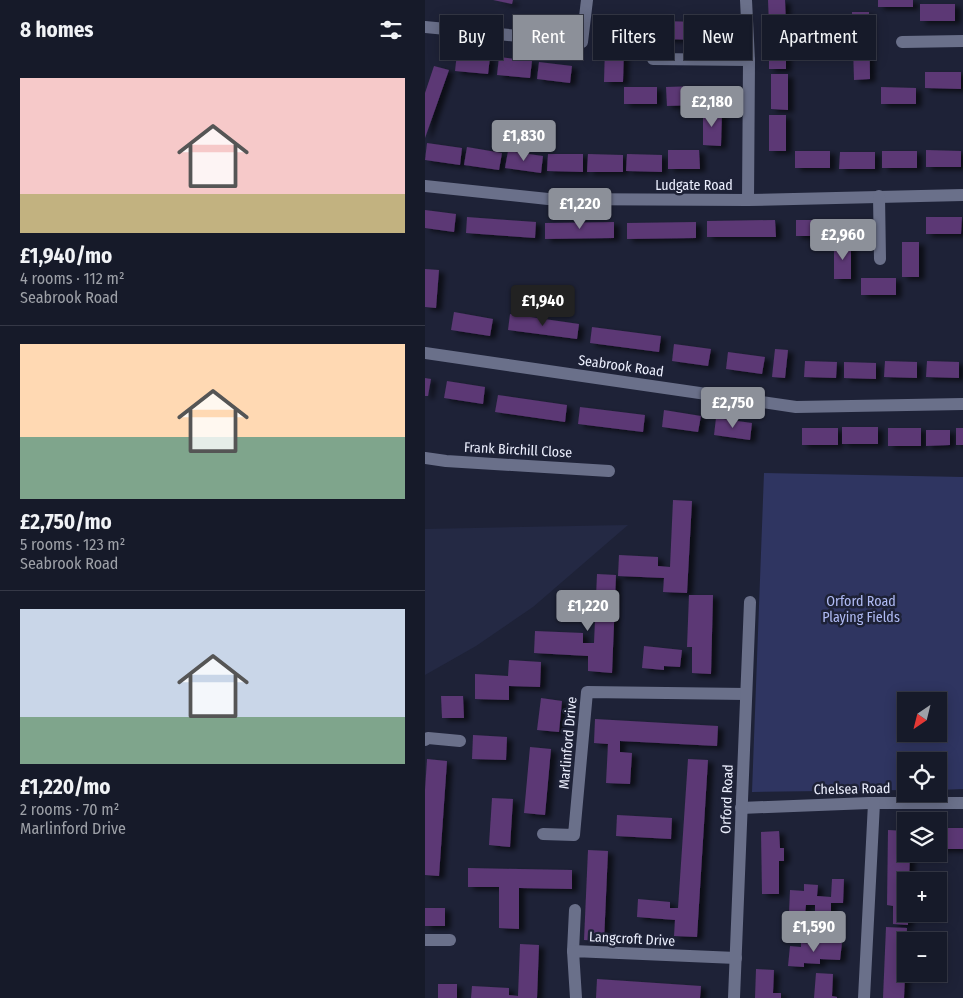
<!DOCTYPE html>
<meta charset="utf-8">
<style>
:root{--surface:#161a29;--page:#1f2331;--text:#f1f3f6;--muted:#9ea1a8;--line:#353846;--accent:#8c9099}
body{margin:0;font-family:"Fira Sans Condensed",sans-serif;background:var(--page);color:var(--text);height:100vh;display:flex;flex-direction:column;font-size:19px;white-space:nowrap}
*{box-sizing:border-box;margin:0}
p{font-size:16px;color:var(--muted)}
.icon{flex:none;width:28px;height:28px;fill:none;stroke:currentColor;stroke-width:2;stroke-linecap:round;stroke-linejoin:round}
.map{position:relative;flex:1;overflow:hidden}
.drawer{display:flex;flex-direction:column;background:var(--surface);width:425px}
.drawer>*{flex:none}
.top-card{position:absolute;left:15px;top:15px;width:448px;height:45px;display:flex;gap:10px}
.needle{width:32px;rotate:215deg}
.fabs{position:absolute;left:472px;top:692px;display:grid;gap:10px}
.fabs a{display:grid;place-items:center;width:50px;height:50px;border-radius:0px;background:var(--surface);box-shadow:0 2px 12px #0003,0 0 0 1px var(--line);font-size:25px}
.price{position:absolute;translate:-50% -42px;padding:0 11px;border-radius:5px;background:var(--accent);color:#fff;font-size:16px;line-height:32px;filter:drop-shadow(0 1px 2px #0008)}
.price::after{content:'';position:absolute;left:50%;top:30px;width:15px;height:11px;margin-left:-8px;background:inherit;clip-path:polygon(0 0,100% 0,50% 100%)}
.price.selected{background:#222;color:#fff}
ul{padding:0;list-style:none}
li{display:grid;align-content:center;gap:10px;height:265px;padding:0 20px}
li+li{border-top:1px solid var(--line)}
li span{display:grid;place-items:center;height:155px;border-radius:0px;color:#555}
li>.icon{margin-inline-start:auto}
span .icon{width:90px;height:90px;fill:#fffc;stroke-width:1}
li b{font-size:21px}
h2{display:flex;justify-content:space-between;align-items:center;height:60px;padding:0 20px;font-size:21px}
.tag{padding:0 18px;border-radius:0px;background:var(--surface);box-shadow:0 2px 12px #0003,0 0 0 1px var(--line);font-size:18px;line-height:45px}
.tag.selected{background:var(--accent);color:#fff}
main{display:flex;flex:1;min-height:0}
.map>svg:first-child{display:block}
</style>
<main>
<section class="drawer">
<h2>8 homes<svg class="icon" aria-label="filters" viewBox="0 0 24 24"><path d="M4 7h16M4 17h16"/><circle cx="9" cy="7" r="2"/><circle cx="15" cy="17" r="2"/></svg></h2>
<ul>
<li><span style="background:linear-gradient(#f6c9c9 75%,#c2b280 0)"><svg class="icon" aria-label="home" viewBox="0 0 24 24"><path d="M3 11l9-7 9 7M6 9v11h12V9"/></svg></span><div><b>£1,940/mo</b><p>4 rooms · 112 m²</p><p>Seabrook Road</p></div></li>
<li><span style="background:linear-gradient(#ffd9b3 60%,#7fa58c 0)"><svg class="icon" aria-label="home" viewBox="0 0 24 24"><path d="M3 11l9-7 9 7M6 9v11h12V9"/></svg></span><div><b>£2,750/mo</b><p>5 rooms · 123 m²</p><p>Seabrook Road</p></div></li>
<li><span style="background:linear-gradient(#c9d6e8 70%,#7fa58c 0)"><svg class="icon" aria-label="home" viewBox="0 0 24 24"><path d="M3 11l9-7 9 7M6 9v11h12V9"/></svg></span><div><b>£1,220/mo</b><p>2 rooms · 70 m²</p><p>Marlinford Drive</p></div></li>
</ul>
</section>
<div class="map">
<svg width="538" height="998" viewBox="0 0 538 998">
<defs>
<filter id="shadow"><feDropShadow dx="5.5" dy="3" stdDeviation="2.5" flood-color="#0009"/></filter>
</defs>
<rect width="100%" height="100%" fill="#1e2237"/>
<!-- built -->
<path fill="#242944" d="M203,525l-95,82 -57,39 -51,29v-146z"/>
<!-- park -->
<path fill="#2f3561" fill-rule="evenodd" d="M339,473l199,4v312l-24,1v-29h-33v29l-154,2zM481,701h33v33h-33z"/>
<!-- building -->
<g fill="#5c3874" filter="url(#shadow)">
<path d="M68,0h20l-1,4z"/>
<path d="M343,0h17l1,25h-17z"/>
<rect x="453" y="0" width="35" height="7"/>
<rect x="495" y="4" width="35" height="17"/>
<path d="M427,12h17l1,67 -16,1z"/>
<path d="M230,20l1,19h-32v-18z"/>
<path d="M238,21l35,1v18l-35,-1z"/>
<rect x="344" y="34" width="17" height="35"/>
<path d="M180,47h19l-1,35h-19z"/>
<path d="M32,53l33,4 -2,17 -33,-3z"/>
<path d="M74,57l33,4 -2,17 -33,-3z"/>
<path d="M114,62l33,4 -2,17 -33,-4z"/>
<path d="M9,66l15,4 -24,68v-45z"/>
<path d="M500,72h36v17l-36,-1z"/>
<path d="M346,74h17v36l-17,-1z"/>
<path d="M273,86v19l-31,1 -1,-19z"/>
<rect x="199" y="87" width="33" height="17"/>
<path d="M456,87l35,1v16h-35z"/>
<path d="M278,111h19l-1,35 -18,-1z"/>
<rect x="344" y="115" width="17" height="36"/>
<path d="M2,143l35,5 -2,17 -35,-5z"/>
<path d="M42,147l35,6 -3,17 -35,-5z"/>
<path d="M243,150h31l1,19h-32z"/>
<path d="M501,150l35,1v16h-35z"/>
<path d="M83,151l35,5 -2,17 -36,-5z"/>
<rect x="370" y="151" width="35" height="17"/>
<rect x="457" y="151" width="35" height="17"/>
<path d="M415,152h35v17h-36z"/>
<path d="M123,154h35v18l-36,-1z"/>
<path d="M163,154l35,1v17h-36z"/>
<path d="M202,154l35,1v17l-36,-1z"/>
<path d="M0,210l31,4 -2,18 -29,-4z"/>
<path d="M42,217l69,5 -1,16 -69,-5z"/>
<path d="M501,217h36l-1,17h-35z"/>
<path d="M350,220l1,17h-69v-16z"/>
<rect x="371" y="220" width="16" height="16"/>
<path d="M189,222v16l-69,1v-16z"/>
<path d="M271,222v16l-69,1v-16z"/>
<rect x="477" y="242" width="17" height="35"/>
<path d="M426,243v36h-17v-35z"/>
<path d="M0,269l14,1 -3,38 -11,-1z"/>
<rect x="436" y="278" width="35" height="17"/>
<path d="M29,312l39,7 -3,17 -39,-6z"/>
<path d="M85,314l69,10 -2,15 -69,-9z"/>
<path d="M167,327l69,9 -2,16 -69,-9z"/>
<path d="M249,344l37,5 -3,17 -36,-5z"/>
<path d="M350,349l13,1 -3,28 -13,-1z"/>
<path d="M303,352l37,5 -3,17 -36,-5z"/>
<path d="M380,361l32,1 -1,16 -32,-1z"/>
<path d="M460,361l32,1v16l-33,-1z"/>
<path d="M502,361l32,1v16l-33,-1z"/>
<path d="M419,362l32,1v16l-32,-1z"/>
<path d="M0,378l6,1 -3,17h-3z"/>
<path d="M22,381l38,6 -2,17 -39,-6z"/>
<path d="M73,395l69,10 -2,17 -70,-10z"/>
<path d="M155,407l65,8 -2,17 -65,-8z"/>
<path d="M239,410l37,6 -3,16 -36,-5z"/>
<path d="M291,418l36,5 -2,17 -36,-5z"/>
<rect x="417" y="427" width="36" height="17"/>
<rect x="377" y="428" width="36" height="17"/>
<rect x="463" y="428" width="33" height="18"/>
<rect x="531" y="428" width="7" height="17"/>
<path d="M501,430h24v15l-24,1z"/>
<path d="M248,500l19,1 -5,92 -24,-1 1,-14 -46,-2 1,-21 39,2v9l12,1z"/>
<path d="M172,574l19,1 -4,98 -24,-2v-15l-54,-3 1,-22 48,2v10h11z"/>
<path d="M264,595h24l-2,79 -19,-1v-26h-5z"/>
<path d="M219,646l38,4 -2,17 -16,-1v4l-22,-2z"/>
<path d="M84,660l32,2 -1,25 -31,-1v14l-34,-1v-25l33,2z"/>
<path d="M16,696h22l1,22h-22z"/>
<path d="M116,698l21,3 -3,31 -22,-2z"/>
<path d="M170,719l123,7 -1,20 -97,-5v11l12,1 -2,31 -24,-1 2,-39 -14,-1z"/>
<path d="M48,735l34,2 -1,23 -34,-1z"/>
<path d="M105,747l21,2 -6,66 -21,-2z"/>
<path d="M2,759l20,2 -8,115 -14,-1v-85z"/>
<path d="M263,759l20,1 -11,177 -23,-1 1,-16 -38,-3 1,-18 32,3v6h8z"/>
<path d="M67,798l21,1 -3,48 -21,-2z"/>
<path d="M192,815l55,3 -1,21 -55,-3z"/>
<rect x="514" y="828" width="24" height="21"/>
<path d="M463,830l18,1v23h4l-1,27h-3v33h2v11l-15,-1v-18l-6,-1z"/>
<path d="M354,831l1,17h4v13h-5v33h-17l-1,-62z"/>
<path d="M163,850l20,1 -4,90 -20,-1z"/>
<path d="M43,868l104,2v19l-53,-1v41l-20,-1v-41h-31z"/>
<path d="M407,879h12l-1,24h-12v11h-16v-9h-9l-1,9 -16,-1 1,-23 14,1v-7l14,1 -1,11 14,1z"/>
<rect x="0" y="908" width="20" height="18"/>
<path d="M461,927l21,1 -3,70h-21z"/>
<path d="M393,941l24,2 -2,17 -20,-1v5l-16,-1v4l-16,-1 2,-20 11,1v-4l16,1z"/>
<path d="M95,944l19,1 -2,53h-66l1,-12 37,2v7l9,1z"/>
<path d="M331,969l18,1 -1,23h8v5h-26z"/>
<path d="M391,973l17,1 -1,22 5,1v1h-23z"/>
<path d="M172,979l104,7 -1,12h-104z"/>
<rect x="13" y="984" width="19" height="14"/>
</g>
<g fill="none" stroke-linecap="round" stroke-linejoin="round">
<!-- minor -->
<g stroke="#6a708a" stroke-width="12">
<path d="M321,0l3,60 -1,140"/>
<path d="M0,27l157,15 5,-42"/>
<path d="M477,42l61,-1"/>
<path d="M228,59l96,1"/>
<path d="M0,186l123,13 200,1 215,-5"/>
<path d="M454,196l1,63"/>
<path d="M0,353l371,54 167,-3"/>
<path d="M0,458l21,3 163,10"/>
<path d="M0,740l3,-2 32,3"/>
<path d="M316,808l128,-5h94"/>
<path d="M118,834l31,1 13,-143 159,2"/>
<path d="M0,940h25"/>
<path d="M148,951l2,-41"/>
<path d="M151,998l-3,-47 163,7"/>
<path d="M309,998l16,-396"/>
<path d="M439,998l10,-195"/>
</g>
</g>
<g text-anchor="middle" dominant-baseline="central" stroke-width="5" stroke-linejoin="round" paint-order="stroke">
<!-- street labels -->
<g font-size="14" fill="#ebeefd" stroke="#1e2237">
<text x="269" y="185">Ludgate Road</text>
<text transform="translate(196 366) rotate(8)">Seabrook Road</text>
<text transform="translate(93 450) rotate(3)">Frank Birchill Close</text>
<text transform="translate(143 743) rotate(-85)">Marlinford Drive</text>
<text transform="translate(427 789) rotate(-1)">Chelsea Road</text>
<text transform="translate(302 799) rotate(-88)">Orford Road</text>
<text transform="translate(207 939) rotate(3)">Langcroft Drive</text>
</g>
<!-- park labels -->
<g font-size="14" fill="#b0bbf4" stroke="#1e2237">
<text x="436" y="601">Orford Road<tspan x="436" dy="16">Playing Fields</tspan></text>
</g>
</g>
</svg>
<div class="fabs">
<a><svg class="needle" viewBox="-14 -14 28 28"><path d="M0-13l5 13h-10z" fill="#e53935"/><path d="M0 13l5-13h-10z" fill="#9ea1a8"/></svg></a>
<a><svg class="icon" aria-label="locate" viewBox="0 0 24 24"><circle cx="12" cy="12" r="6"/><path d="M12 2v4M12 18v4M2 12h4M18 12h4"/></svg></a>
<a><svg class="icon" aria-label="layers" viewBox="0 0 24 24"><path d="M12 4l9 5-9 5-9-5zM3 14l9 5 9-5"/></svg></a>
<a>+</a>
<a>−</a>
</div>
<b class="price" style="left:287px;top:128px">£2,180</b>
<b class="price" style="left:99px;top:162px">£1,830</b>
<b class="price" style="left:155px;top:230px">£1,220</b>
<b class="price" style="left:418px;top:261px">£2,960</b>
<b class="price selected" style="left:118px;top:327px">£1,940</b>
<b class="price" style="left:308px;top:429px">£2,750</b>
<b class="price" style="left:163px;top:632px">£1,220</b>
<b class="price" style="left:389px;top:953px">£1,590</b>
<div class="top-card">
<a class="tag">Buy</a>
<a class="tag selected">Rent</a>
<a class="tag">Filters</a>
<a class="tag">New</a>
<a class="tag">Apartment</a>
</div>
</div>
</main>
